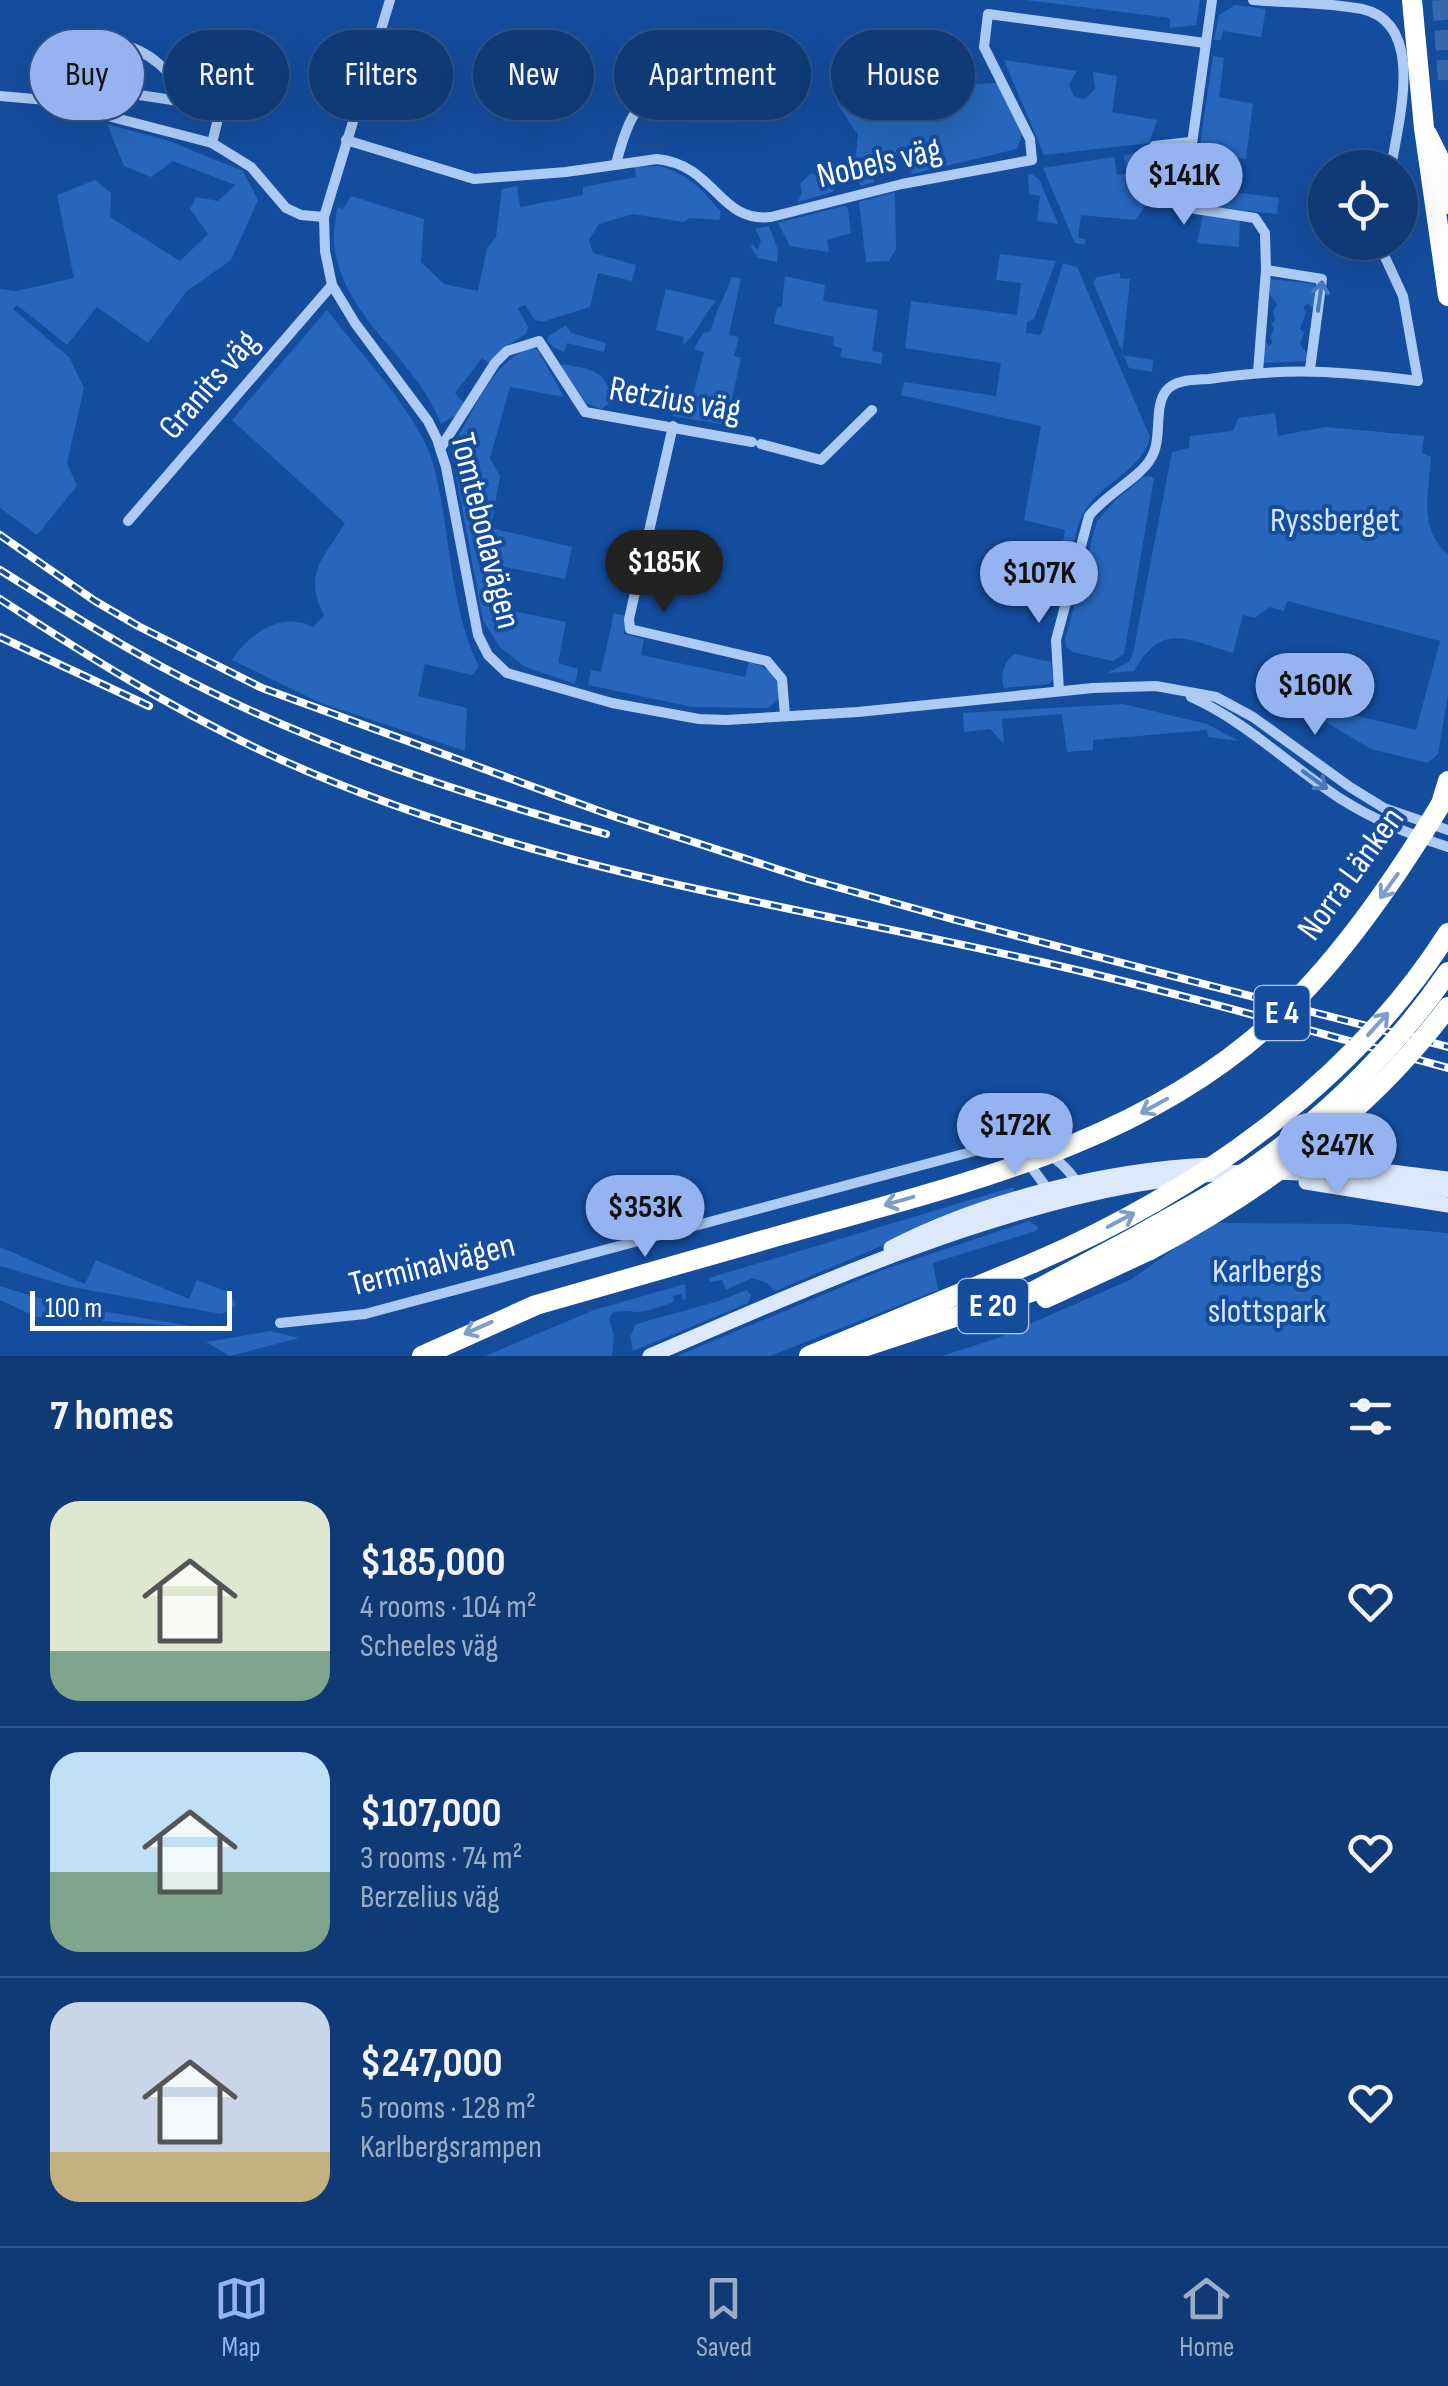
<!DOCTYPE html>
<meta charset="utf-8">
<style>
:root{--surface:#0f3a76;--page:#18417b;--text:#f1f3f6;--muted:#9badc5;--line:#2f5488;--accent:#95b2f1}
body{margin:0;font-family:"Sofia Sans Condensed",sans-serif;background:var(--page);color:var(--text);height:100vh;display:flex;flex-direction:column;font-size:38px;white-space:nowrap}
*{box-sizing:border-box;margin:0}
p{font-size:32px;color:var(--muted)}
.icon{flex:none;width:55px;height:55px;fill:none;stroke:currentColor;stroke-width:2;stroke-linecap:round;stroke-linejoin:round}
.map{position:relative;height:1356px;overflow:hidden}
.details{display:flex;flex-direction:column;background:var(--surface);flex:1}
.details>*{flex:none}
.hud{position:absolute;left:30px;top:30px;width:1390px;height:90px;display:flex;gap:20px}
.fabs{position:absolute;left:1308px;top:150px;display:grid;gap:20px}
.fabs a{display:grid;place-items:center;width:110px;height:110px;border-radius:50%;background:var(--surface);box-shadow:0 10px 40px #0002,0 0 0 2px var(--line);font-size:50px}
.scale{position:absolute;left:30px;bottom:25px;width:202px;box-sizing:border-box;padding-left:10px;border:5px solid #fff;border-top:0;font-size:28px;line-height:35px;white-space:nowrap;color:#fff;-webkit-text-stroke:8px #144d9e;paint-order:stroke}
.price{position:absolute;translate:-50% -85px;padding:0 22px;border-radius:35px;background:var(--accent);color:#111;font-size:32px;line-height:65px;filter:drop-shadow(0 2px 5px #0008)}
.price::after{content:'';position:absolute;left:50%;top:60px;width:30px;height:22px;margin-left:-15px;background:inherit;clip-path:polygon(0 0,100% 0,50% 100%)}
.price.active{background:#222;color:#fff}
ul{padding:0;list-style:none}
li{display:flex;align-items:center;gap:30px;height:250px;padding:0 50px}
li+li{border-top:2px solid var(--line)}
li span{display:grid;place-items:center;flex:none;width:280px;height:200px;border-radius:30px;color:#555}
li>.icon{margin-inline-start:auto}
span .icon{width:120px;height:120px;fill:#fffc;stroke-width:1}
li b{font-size:42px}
h2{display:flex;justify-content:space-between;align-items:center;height:120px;padding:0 50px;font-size:42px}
.chip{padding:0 35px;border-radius:45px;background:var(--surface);box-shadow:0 10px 40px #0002,0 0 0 2px var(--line);font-size:35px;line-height:90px}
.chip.active{background:var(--accent);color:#111}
.dock{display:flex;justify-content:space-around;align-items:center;height:140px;border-top:2px solid var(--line);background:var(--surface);font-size:28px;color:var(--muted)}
.dock a{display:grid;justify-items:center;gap:5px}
.dock .active{color:var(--accent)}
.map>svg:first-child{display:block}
</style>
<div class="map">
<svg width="1448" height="1356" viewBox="0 0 1448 1356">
<rect width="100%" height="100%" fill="#144d9e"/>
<!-- green -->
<g fill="#2766bc">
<path d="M1025,0h175l-4,25 -26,3v-10z"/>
<path d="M1235,5l31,4 -5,28 -38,-6 -2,9h-7l5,-25z"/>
<path d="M1213,56l11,2 -5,39 34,7 -7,55 -47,-7z"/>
<path d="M1004,60l73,11 -8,13 5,13 11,2 10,-10 -2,-17 24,4 -5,36 45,8 -8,23 -105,12z"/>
<path d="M914,75l34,10 49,-2 25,52 -5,14 -105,25 -6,-21 -36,8 4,21 -12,4 -9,-7 5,-44 -21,-32 71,9z"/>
<path d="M107,124l62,17 74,30 15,29 -27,60 -44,31 -39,52 -51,-36 -30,38 -50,-40 -4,4 56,48 15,31 -17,75 10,23 -40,49 -37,-27v-219l16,2 58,-13 -17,-83 38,-15 16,13 -1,24 70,44 28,-27 -18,-25 6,-12 22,4 17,-16 -62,-24 -22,16 -27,-11z"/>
<path d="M1184,146l-6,57 -32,2 -11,15 -54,-5 -3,23 7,1v5l-10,-1 -32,-75 71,-11 3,18 9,-1 -2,-19z"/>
<path d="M660,166c29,9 42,23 61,46l-2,8 -29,-2 -6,4 -51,-8 -34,10 -10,16 4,13 43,12 -4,16 -34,-8 -8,34 -48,15 -7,-2 -10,-15 -7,3 10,19 -2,7 -21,13 -14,18 -9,-7 -27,35 13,15 -27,16c-25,-67 -96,-102 -107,-179 -1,-12 2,-26 3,-38l6,2 8,-13 73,23 -3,43 23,22 34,7 9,-43 9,-11 6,-48 15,-3 3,21 63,-12v-8l53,-10 -1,-10z"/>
<path d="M811,173l19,7 5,7 -2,5 -35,10 4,-10 -2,-8z"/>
<path d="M1032,174l7,5 19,45 -21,-3 3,-25 -11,-2 -1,-19z"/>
<path d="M1203,188l76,10 -2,16 -74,-8z"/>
<path d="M895,192l1,57 -7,12 -23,1 -7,-60z"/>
<path d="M844,206l4,2 3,25 -24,7 2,12 -39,-6 -12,-23z"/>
<path d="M1203,215l37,4 -1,28 -42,-4z"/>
<path d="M769,226l9,24 -1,12 -19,-4 -7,-10 1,-4 6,6 3,-10 -6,-11z"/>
<path d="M1000,254l56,7 -22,58 -7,3 -1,11 15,2 22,-72 14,4 73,170c-6,30 -46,46 -64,71 -9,13 -11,32 -15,47l-10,-3 4,-22 -41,-10 17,-94 -140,-31 3,-13 92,14 5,-33 -96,-15 6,-47 106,14 4,-32 -25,-3z"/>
<path d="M1120,273v5l10,1 -8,76 31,5 -1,12 -23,-4 -36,-86 4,-5z"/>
<path d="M785,276l40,9 -2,16 55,9 -6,41 11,2 -2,11 -41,-7 2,-9 -9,-2 1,-9 -60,-13 3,-16 5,-2z"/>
<path d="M731,277l10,1 -12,57 10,2 -5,19 7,2 -15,67 -53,-9 2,-5 8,2 5,-20 5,1 11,-42 -10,-3 9,-16 8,-2c4,-20 15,-35 20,-54z"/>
<path d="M1270,279l45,5 -1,26 -6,-7 -5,4 3,5 -6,17 4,4 -4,11 8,11 -1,6 -46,2 3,-23 5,6 4,-4 -3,-4 4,-10 -3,-4 4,-3 -2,-11 5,-5 -10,-12z"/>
<path d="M666,289l51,12c-15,13 -16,29 -34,44l1,-8 -28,-7z"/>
<path d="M327,310c32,42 95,107 107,157 17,66 15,138 45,200l-7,8 -47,-11 -7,32 49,12 -2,43 -144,-48 -89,-43c18,-27 49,-49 81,-33l11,-12c-22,-42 1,-58 21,-92l-113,-103z"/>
<path d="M566,325l5,8 35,10 -2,9 -37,-9 -3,9 -11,-5 -6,-7 2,-4z"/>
<path d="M528,348l9,1 27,48 -54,-10 -20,71 10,18 -9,52 81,19 -7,32 -70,-14 -8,33 6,9 73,15 -8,41 20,6 -3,15 -50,-17 -26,-21 -16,-26 -32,-171c20,-33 40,-85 77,-101z"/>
<path d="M563,364c28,6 45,5 48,38l-9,7 -16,-6 -25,-37z"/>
<path d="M1275,413l3,23 47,-9 99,9 -2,17 9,4c-2,34 -13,73 17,97v140l-10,60 -10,9 -57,-14 -74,-44 5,-2 114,27 24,-89 -153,-40 -3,10 -15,-4 -14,11 -12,-3 -10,38c-47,-13 -70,-32 -99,18l-27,2 22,-11 4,-9 39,-201 17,-4 1,-12 43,-5 5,-13z"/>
<path d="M1151,476l3,3 -30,175 -11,7 -40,-9 -7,-5 -1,-8 32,-118 20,-22 26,-22z"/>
<path d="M614,613l12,3 -2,18 20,5 -3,16 104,22 4,-15c22,6 27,14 32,35l-13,11 -76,-1 -104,-22 3,-15 10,2z"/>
<path d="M1015,654l36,8 2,17 -4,5 -45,4c-5,-11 1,-29 11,-34z"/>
<path d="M1123,704l84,20 32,17 -31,-4 -1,-7 -114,10v10l-26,2 -5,-38 -60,5 2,25 -14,-15 -26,3 -1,-19z"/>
<path d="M1013,1187l3,10 -118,42 -123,52 -8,-8 -15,-5 -26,12 -4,-10 -12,2 -1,-4z"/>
<path d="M1029,1221l9,6 -2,4 -103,32 5,27 -168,66h-93l203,-85z"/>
<path d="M1210,1223l138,1 100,9v123h-506l56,-18 134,-59z"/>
<path d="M0,1247l85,37 11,-24 93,39 8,-19 34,13 5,13 -14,8 -151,-27 -71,-21z"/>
<path d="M685,1284l1,15 -3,1 -2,-6 -8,2 1,6c-11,3 -24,9 -35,10 -11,0 -16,-2 -27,1l-3,6 5,17 -2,20h-127l109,-46z"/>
<path d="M0,1286c64,22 130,29 196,41l-159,-10 -37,-17z"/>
<path d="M746,1290l5,5 -3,8 -115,48 -3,-14 6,-13 83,-23z"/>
<path d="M270,1331l29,7 -69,18 -24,-14z"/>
</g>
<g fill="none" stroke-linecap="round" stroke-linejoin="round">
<!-- motorway-tunnel -->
<path stroke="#3768ad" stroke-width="20" stroke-dasharray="20 10" stroke-linecap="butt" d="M1442,0l6,80"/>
<!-- minor -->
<g stroke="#accaf4" stroke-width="10">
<path d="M390,0l-66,217 1,34 7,34 23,38 73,98 9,18 9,28 32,168 10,20 19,18 105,30 87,16 27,1 132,-8 235,-24 63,-2 60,11 37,20 97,70 34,21 64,22"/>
<path d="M1212,0l-27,194 4,14 66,10 10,15 1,37 -8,102"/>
<path d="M1253,0c35,3 74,2 109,9 65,14 36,113 29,159"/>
<path d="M0,96l46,4 166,43 39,24 35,41 15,7 23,2"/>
<path d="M192,103l-79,-12 -14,-26 3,-13 13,-9c38,7 55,30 77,60l13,2 10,7 2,11 -5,20"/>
<path d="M346,140l128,39 92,-7 91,-13c59,6 61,64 114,58l131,-33 130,-24 -2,-21 -46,-92 4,-33 217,29"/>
<path d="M1154,146l36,-4"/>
<path d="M616,164c9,-35 18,-63 52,-82"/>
<path d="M1266,270l56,9 -12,90"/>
<path d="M673,426l-44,193 1,10 137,32 15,18 3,37"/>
<path d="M761,444l60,16 51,-50"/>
<path d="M440,449l55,-86 12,-12 32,-10 46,71 167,30"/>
<path d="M128,521l204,-236"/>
<path d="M1059,691l-3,-51 33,-124c16,-21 52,-39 62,-58 12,-19 2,-50 15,-67 9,-12 30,-11 43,-12 78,-12 132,-8 209,2l-15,-85 -20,-43 1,-11"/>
<path d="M1191,697c56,25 99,69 150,102 33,21 70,36 107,48"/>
<path d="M1002,1145l22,12 25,34"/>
<path d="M280,1323l85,-9 636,-170c34,-1 62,13 79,44"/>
</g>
<!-- secondary -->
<g stroke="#dce9fd" stroke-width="15">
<path d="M1343,1166l105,13"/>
<path d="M1273,1172l54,2 121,16"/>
<path d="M1306,1182l142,23"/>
<path d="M891,1248c94,-48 214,-78 319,-83"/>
<path d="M650,1356c182,-78 395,-176 595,-184"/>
</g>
<!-- trunk -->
<path stroke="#fcfdff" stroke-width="20" d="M1427,134l15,30 6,40"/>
<!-- motorway -->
<g stroke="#fff" stroke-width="20">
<path d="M1412,0l12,128 24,168"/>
<path d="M1441,804l7,-23"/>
<path d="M1046,1298l104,-48"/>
<path d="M422,1356l114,-51 249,-71"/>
<path d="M809,1356l224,-93"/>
<path d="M836,1356l198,-65 107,-57"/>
</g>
<defs>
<g id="rail">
<path d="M0,535l95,66 43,25 124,62 354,129 192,62 144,40 496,128"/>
<path d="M0,570c54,34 108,68 164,98 138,74 291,124 442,166"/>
<path d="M0,599c84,55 169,108 260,151 241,114 506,150 763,208 143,31 284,72 425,110"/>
<path d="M0,637l149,69"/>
</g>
</defs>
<!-- rail casing -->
<use href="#rail" stroke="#fff" stroke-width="8"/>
<!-- rail -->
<use href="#rail" stroke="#144d9e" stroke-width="4" stroke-dasharray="11" stroke-linecap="butt"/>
<!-- motorway-bridge -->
<g stroke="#fff" stroke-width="20">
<path d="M785,1234c172,-49 354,-88 490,-214 64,-58 121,-142 166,-216"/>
<path d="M1141,1234c29,-17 59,-32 87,-50 85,-54 163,-129 220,-212"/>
<path d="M1150,1250c115,-62 219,-137 298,-243"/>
<path d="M1033,1263c162,-70 319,-179 415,-330"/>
</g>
</g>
<!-- one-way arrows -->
<defs><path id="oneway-shaft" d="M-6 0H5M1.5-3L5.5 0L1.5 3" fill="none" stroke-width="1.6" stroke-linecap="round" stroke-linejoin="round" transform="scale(2.5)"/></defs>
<g stroke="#4979bc">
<use href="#oneway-shaft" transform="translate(1320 296) rotate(-82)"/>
<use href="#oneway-shaft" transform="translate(1315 780) rotate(36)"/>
</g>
<g stroke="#7e9dca">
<use href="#oneway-shaft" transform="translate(1389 886) rotate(126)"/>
<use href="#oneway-shaft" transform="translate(1378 1024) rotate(-48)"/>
<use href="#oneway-shaft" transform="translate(1154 1106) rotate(151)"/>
<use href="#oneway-shaft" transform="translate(899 1201) rotate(164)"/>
<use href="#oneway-shaft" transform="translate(1121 1220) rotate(-28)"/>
<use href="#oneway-shaft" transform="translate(478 1328) rotate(156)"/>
</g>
<g text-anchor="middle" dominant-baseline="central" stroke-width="8" stroke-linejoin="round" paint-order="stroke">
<!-- shield labels -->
<g fill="#144d9e" stroke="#b8cae2" stroke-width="2.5">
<rect x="1254.5" y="986" width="55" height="54" rx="8"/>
<rect x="958" y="1279" width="70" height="54" rx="8"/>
</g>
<g font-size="32" font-weight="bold" fill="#fff">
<text x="1282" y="1013">E 4</text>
<text x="993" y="1306">E 20</text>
</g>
<!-- street labels -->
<g font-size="35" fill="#fff" stroke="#144d9e">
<text transform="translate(879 163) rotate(-13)">Nobels väg</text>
<text transform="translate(209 385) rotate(-49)">Granits väg</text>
<text transform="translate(675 400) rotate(10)">Retzius väg</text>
<text transform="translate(485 531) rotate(76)">Tomtebodavägen</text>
<text transform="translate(1351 874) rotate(-54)">Norra Länken</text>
<text transform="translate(432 1265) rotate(-14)">Terminalvägen</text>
</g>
<!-- park labels -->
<g font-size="35" fill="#d5e6fd" stroke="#144d9e">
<text x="1335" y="520">Ryssberget</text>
<text x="1267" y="1271">Karlbergs<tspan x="1267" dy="40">slottspark</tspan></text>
</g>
</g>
</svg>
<div class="fabs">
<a><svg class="icon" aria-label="locate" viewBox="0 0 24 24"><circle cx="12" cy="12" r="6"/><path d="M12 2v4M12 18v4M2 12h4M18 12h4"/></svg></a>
</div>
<div class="scale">100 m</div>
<b class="price" style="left:1184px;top:228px">$141K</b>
<b class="price active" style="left:664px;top:615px">$185K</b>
<b class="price" style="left:1039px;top:626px">$107K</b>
<b class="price" style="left:1315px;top:738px">$160K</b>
<b class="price" style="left:1015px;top:1178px">$172K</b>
<b class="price" style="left:1337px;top:1198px">$247K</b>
<b class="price" style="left:645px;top:1260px">$353K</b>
<div class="hud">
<a class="chip active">Buy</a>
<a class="chip">Rent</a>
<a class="chip">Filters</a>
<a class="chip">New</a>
<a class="chip">Apartment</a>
<a class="chip">House</a>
</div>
</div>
<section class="details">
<h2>7 homes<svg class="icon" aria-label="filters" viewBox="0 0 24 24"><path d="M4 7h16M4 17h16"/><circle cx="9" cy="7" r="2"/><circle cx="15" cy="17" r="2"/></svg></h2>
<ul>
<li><span style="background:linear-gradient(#dfe7d0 75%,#7fa58c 0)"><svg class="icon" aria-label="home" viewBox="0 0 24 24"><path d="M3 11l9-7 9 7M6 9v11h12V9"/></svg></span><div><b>$185,000</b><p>4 rooms · 104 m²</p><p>Scheeles väg</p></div><svg class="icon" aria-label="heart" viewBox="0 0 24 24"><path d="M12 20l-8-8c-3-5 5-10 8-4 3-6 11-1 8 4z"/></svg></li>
<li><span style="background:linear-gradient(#bfe0f5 60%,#7fa58c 0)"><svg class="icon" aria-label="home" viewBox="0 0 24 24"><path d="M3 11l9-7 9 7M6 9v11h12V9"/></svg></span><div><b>$107,000</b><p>3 rooms · 74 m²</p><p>Berzelius väg</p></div><svg class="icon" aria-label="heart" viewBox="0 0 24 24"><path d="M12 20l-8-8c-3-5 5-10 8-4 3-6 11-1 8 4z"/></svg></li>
<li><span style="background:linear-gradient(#c9d6e8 75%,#c2b280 0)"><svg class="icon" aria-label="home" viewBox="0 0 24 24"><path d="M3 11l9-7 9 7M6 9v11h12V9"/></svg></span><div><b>$247,000</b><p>5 rooms · 128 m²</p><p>Karlbergsrampen</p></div><svg class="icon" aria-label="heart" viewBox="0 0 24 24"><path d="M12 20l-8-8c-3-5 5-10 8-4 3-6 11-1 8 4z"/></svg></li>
</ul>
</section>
<nav class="dock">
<a class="active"><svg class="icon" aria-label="map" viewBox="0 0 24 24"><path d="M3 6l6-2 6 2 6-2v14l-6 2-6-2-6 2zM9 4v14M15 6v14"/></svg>Map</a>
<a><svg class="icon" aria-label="saved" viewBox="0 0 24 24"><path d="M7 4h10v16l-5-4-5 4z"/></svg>Saved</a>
<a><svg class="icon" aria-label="home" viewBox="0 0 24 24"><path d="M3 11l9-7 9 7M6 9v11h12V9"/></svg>Home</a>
</nav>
